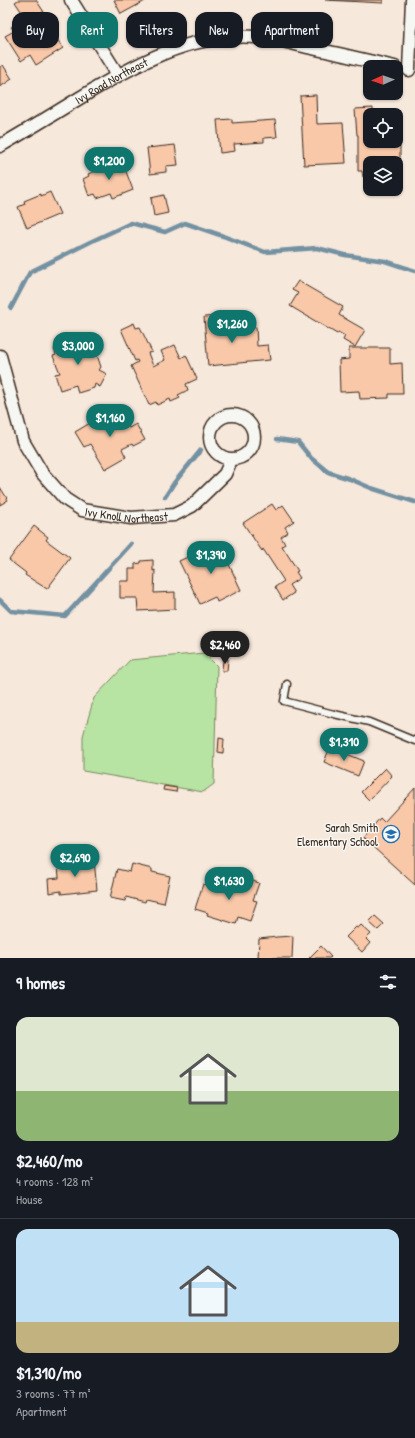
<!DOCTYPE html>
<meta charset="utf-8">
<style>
:root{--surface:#171b24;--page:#20242c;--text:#f1f3f6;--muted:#9ea1a6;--line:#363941;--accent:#0f766e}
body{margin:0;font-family:"Patrick Hand",sans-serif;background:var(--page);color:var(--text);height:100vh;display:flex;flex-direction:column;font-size:15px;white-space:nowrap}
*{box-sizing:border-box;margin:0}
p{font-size:13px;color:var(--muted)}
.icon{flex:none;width:22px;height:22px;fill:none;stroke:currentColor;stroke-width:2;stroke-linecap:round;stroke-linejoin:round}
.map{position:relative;height:958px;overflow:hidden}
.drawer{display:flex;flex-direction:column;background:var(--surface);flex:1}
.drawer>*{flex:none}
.guide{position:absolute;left:12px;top:12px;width:391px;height:36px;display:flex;gap:8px}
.needle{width:26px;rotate:268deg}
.tools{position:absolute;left:363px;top:60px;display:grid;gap:8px}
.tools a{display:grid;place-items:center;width:40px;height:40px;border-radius:8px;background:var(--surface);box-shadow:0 1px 3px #0004;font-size:20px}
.price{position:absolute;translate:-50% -34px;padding:0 9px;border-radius:14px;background:var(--accent);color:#fff;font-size:13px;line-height:26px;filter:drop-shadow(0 1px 2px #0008)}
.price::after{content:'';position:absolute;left:50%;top:24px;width:12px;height:9px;margin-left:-6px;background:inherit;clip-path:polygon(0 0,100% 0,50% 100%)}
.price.selected{background:#222;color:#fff}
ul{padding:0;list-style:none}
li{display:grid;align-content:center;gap:8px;height:212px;padding:0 16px}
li+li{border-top:1px solid var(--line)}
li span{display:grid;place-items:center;height:124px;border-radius:12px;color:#555}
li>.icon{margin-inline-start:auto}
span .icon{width:72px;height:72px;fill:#fffc;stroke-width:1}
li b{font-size:17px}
h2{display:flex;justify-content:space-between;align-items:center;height:48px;padding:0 16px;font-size:17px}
.pill{padding:0 14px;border-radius:12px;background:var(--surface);box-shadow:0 1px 3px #0004;font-size:14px;line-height:36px}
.pill.selected{background:var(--accent);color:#fff}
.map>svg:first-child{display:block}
</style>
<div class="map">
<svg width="415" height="958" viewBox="0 0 415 958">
<rect width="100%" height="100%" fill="#f7e8dc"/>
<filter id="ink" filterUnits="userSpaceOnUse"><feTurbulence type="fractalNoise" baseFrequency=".025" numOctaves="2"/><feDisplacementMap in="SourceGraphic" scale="8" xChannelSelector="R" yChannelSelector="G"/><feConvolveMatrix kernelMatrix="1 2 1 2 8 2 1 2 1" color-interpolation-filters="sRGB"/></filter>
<g filter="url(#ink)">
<!-- green -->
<path fill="#b7e4a2" stroke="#798760" d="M204,653l13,13 -3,118 -11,8 -120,-21v-35l11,-38 36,-38z"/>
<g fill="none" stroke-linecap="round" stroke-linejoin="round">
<!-- stream -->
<g stroke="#7391a1" stroke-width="4.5">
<path d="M11,308l19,-36 60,-30 41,-19 34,9 20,-9 38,13 42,16 52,-4 28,7 40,6 30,10"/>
<path d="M277,439l21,3 13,16 17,14 22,7 21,9 44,14"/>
<path d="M165,497l9,-14 27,-33"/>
<path d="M0,600l11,11 54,5 66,-72"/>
</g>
</g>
<!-- building -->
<g fill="#f9c8a9" stroke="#3b2a1e">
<path d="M18,0h18l10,15 -3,3 20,30 -27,17 -6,-10 -9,6 -16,-25 9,-5 -3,-4 14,-10 -10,-15z"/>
<path d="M114,0h30l1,1 -24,13z"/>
<path d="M325,0h58v3z"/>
<path d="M3,65l9,14 -12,8v-20z"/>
<path d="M316,95l1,29 26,-1 3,40 -42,2 -4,-69z"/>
<path d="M373,108v7h-3v26h26v-6l1,11h3v17h-3l1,10h-2v-10h-26v13l-7,1 -1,-6h-4v-36h-1l-2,-26z"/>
<path d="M232,119v4l43,-3 2,17 -13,1v4l-30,2 1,7 -15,2 -3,-33z"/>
<path d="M175,145l3,20 -12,1v6l-16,2 -3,-26z"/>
<path d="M122,161l11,29 -20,8 -2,-5 -14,5 -2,-4 -6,2 -6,-17 6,-3 -1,-2z"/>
<path d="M50,192l10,22 -33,14 -9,-21 7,-3 -1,-3 17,-7v2z"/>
<path d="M164,195l4,18 -14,3 -3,-18z"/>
<path d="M298,281l45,26 -4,8 26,15 -10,17 -12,-7 2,-4 -7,-4 -1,2 -47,-28 8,-13 -6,-3z"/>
<path d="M222,316l1,15 8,-1v-4l13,-1v3l12,-1 1,19 11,-1 2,15 -62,6 -4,-49z"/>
<path d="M134,323l2,5 4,-1 12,25 -4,1 5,13 12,-6 -4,-9 14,-6 6,13 5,-3 11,24 -11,5 2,6 -10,5 2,3 -9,4 -1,-3 -13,6 -1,-3 -7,3 -18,-39 7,-4 -1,-2 -2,1 -14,-32z"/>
<path d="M83,336l3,10 7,-3 8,24 -2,3 8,4 -7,13 -5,-3 -1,4 -16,5 -2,-8 -16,5 -5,-16 5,-1 -7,-17 3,-1 -2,-6 9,-2 -2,-5z"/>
<path d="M349,348h41v16l12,-1 1,31h-14v4l-29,1 -1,-8 -19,1 -1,-32 10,-1z"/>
<path d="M112,410l7,12 5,-3 5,9 7,-4 9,16 -12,6 -1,-2 -10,5 4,8 -21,12 -15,-25 -6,3 -9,-15z"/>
<path d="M0,487l8,13 -8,5z"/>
<path d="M272,504l4,6 7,-5 11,16 -9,6 3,5 -7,5 4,7 -3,2 16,25 -2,1 4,6 -11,7 5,8 -11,7 -8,-13 9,-6 -21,-32 -1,2 -19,-28z"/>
<path d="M34,526l14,11 -2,3 24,18 -23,31 -22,-14 1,-2 -17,-13z"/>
<path d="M219,543l22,47 -24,12 -2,-5 -15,7 -21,-43 13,-6 1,3 11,-5 -1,-2z"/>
<path d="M153,560v11l2,-1 -1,23 21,-1v17l-37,2 -1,-13h-17v-17h9v-12h6v-5l6,-1v-2z"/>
<path d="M223,659h5l-1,12h-5z"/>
<path d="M219,738l5,1 -1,14 -5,-1z"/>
<path d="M330,747l34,14 -6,15 -34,-14z"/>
<path d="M385,768l7,8 -23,24 -8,-8z"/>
<path d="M164,786l13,2 -1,4 -13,-2z"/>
<path d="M415,788v97l-52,-47 17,-20 4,4z"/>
<path d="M94,860l3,30 -36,4v-3l-12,2 -1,-14 11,-1 -1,-14z"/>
<path d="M132,864l20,5v3l18,4 -6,27 -18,-4 -1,3 -19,-5 -1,4 -15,-3 7,-29 13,3z"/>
<path d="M237,876l22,7 -6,17 4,1 -7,20 -12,-4 -2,7 -29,-9 1,-2 -13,-4 8,-25 29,9z"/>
<path d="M375,916l9,8 -6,6 -9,-8z"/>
<path d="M361,925l10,9 -5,5 4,4 -8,9 -16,-15 10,-10 2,1z"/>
<path d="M293,936l-1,22h-34l1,-19 18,-2z"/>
<path d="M321,946l10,11 -1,1h-21z"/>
</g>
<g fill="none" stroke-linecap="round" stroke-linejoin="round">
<defs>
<path id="lane" d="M287,684l-3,17 50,13 35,8 46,19"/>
<g id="street">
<path d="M71,0l47,75"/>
<path d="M409,70l3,-70"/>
<path id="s1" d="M0,146c26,-15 52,-31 78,-47 54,-33 112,-67 178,-62 19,1 38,7 56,11 28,6 56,13 83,19"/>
<path id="s2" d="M0,356l23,85 19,32 23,26 17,11 49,8 43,-3 18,-9 33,-32 6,-14"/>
<circle cx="232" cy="437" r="22"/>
</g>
</defs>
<!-- lane casing -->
<use href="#lane" stroke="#3b2a1e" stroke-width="9"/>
<!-- street casing -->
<use href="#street" stroke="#3b2a1e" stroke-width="15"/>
<!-- lane -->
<use href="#lane" stroke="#f6f6f2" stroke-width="6"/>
<!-- street -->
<use href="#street" stroke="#f6f6f2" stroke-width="12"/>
</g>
</g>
<!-- icons -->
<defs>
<symbol id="school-ring" viewBox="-11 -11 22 22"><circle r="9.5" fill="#f6f6f2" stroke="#1f6fb2" stroke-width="1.5"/><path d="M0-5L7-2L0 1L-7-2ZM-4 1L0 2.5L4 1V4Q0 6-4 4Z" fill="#1f6fb2"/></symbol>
</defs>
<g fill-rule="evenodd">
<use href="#school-ring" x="381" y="824" width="20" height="20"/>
</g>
<g text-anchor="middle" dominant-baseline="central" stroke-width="3" stroke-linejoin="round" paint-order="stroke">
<!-- street labels -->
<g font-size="12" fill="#3b2a1e" stroke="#f6f6f2">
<text stroke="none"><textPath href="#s1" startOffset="129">Ivy Road Northeast</textPath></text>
<text stroke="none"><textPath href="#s2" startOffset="225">Ivy Knoll Northeast</textPath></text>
</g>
<!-- poi labels -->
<g font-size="12" fill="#3b2a1e" stroke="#f6f6f2" text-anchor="end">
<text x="378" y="827">Sarah Smith<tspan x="378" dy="14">Elementary School</tspan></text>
</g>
</g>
</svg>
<div class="tools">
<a><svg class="needle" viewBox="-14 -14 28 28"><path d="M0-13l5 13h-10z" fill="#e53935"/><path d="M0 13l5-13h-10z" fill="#9ea1a6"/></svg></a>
<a><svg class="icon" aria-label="locate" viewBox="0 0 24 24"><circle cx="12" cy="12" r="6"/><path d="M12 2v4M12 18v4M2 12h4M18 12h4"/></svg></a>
<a><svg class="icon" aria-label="layers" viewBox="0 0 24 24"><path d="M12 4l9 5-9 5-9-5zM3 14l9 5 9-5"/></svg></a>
</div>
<b class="price" style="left:109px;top:181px">$1,200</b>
<b class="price" style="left:232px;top:344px">$1,260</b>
<b class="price" style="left:78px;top:366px">$3,000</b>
<b class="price" style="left:110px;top:438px">$1,160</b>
<b class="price" style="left:211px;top:575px">$1,390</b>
<b class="price selected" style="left:225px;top:665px">$2,460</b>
<b class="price" style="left:344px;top:762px">$1,310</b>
<b class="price" style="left:75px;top:878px">$2,690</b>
<b class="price" style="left:229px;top:901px">$1,630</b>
<div class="guide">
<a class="pill">Buy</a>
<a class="pill selected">Rent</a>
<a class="pill">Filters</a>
<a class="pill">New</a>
<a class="pill">Apartment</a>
</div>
</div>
<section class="drawer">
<h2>9 homes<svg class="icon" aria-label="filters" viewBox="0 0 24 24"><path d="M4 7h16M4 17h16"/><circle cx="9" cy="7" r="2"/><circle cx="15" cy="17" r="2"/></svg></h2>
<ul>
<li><span style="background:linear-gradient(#dfe7d0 60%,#8fb573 0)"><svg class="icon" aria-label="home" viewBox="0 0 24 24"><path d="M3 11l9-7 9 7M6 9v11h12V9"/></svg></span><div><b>$2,460/mo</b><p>4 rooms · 128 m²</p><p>House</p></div></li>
<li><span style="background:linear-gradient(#bfe0f5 75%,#c2b280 0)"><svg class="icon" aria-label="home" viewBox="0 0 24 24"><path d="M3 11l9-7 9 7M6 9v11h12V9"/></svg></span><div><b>$1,310/mo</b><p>3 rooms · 77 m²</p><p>Apartment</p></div></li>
</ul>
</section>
